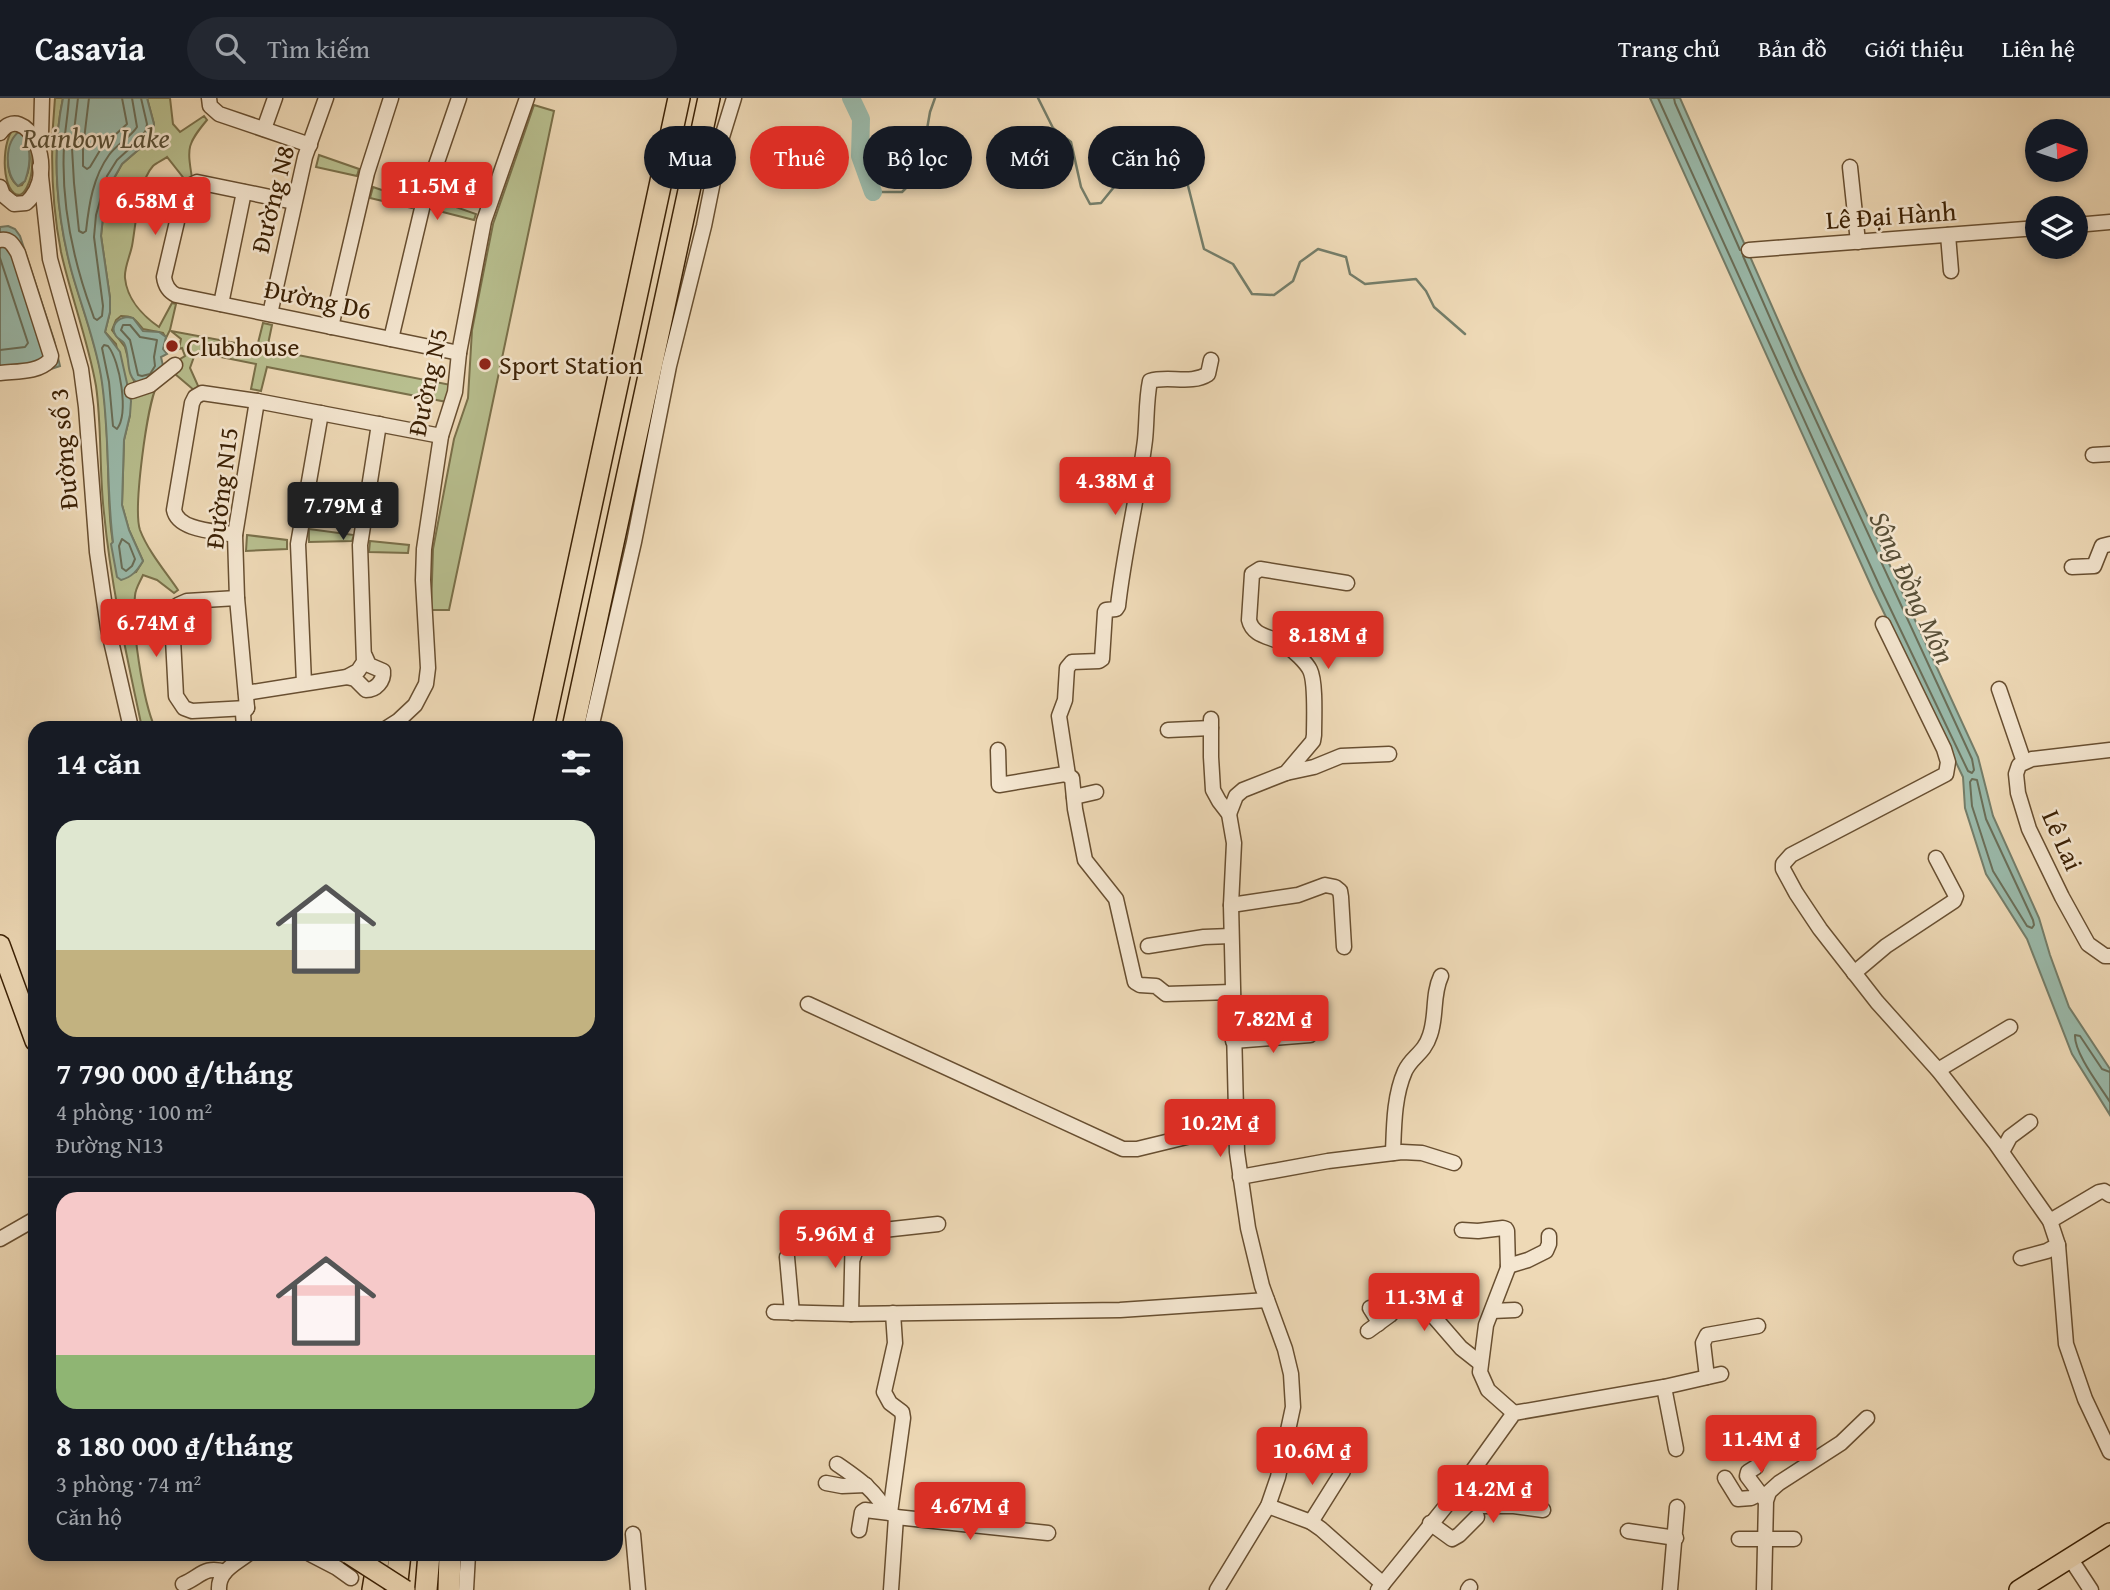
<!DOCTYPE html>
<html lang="vi">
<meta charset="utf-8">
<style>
:root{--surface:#171b24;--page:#242831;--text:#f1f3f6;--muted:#9ea1a6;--line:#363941;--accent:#d93025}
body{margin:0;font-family:"Gentium Book Plus",serif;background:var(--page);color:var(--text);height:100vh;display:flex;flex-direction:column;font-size:26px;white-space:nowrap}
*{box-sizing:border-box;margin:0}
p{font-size:23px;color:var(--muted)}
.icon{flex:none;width:38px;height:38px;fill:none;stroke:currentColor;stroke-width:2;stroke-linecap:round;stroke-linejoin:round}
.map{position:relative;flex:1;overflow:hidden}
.panel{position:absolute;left:28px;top:623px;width:595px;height:840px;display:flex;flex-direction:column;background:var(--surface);border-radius:21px;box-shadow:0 4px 10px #0003}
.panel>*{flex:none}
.hud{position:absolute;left:644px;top:28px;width:665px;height:63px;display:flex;gap:14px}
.needle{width:46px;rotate:87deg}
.buttons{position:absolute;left:2025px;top:21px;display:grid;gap:14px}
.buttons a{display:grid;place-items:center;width:63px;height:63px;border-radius:50%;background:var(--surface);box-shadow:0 4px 10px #0003;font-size:35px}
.price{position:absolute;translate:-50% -60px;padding:0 16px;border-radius:7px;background:var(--accent);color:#fff;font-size:23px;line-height:46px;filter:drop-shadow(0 2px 4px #0008)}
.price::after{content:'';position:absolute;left:50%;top:42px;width:21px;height:16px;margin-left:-10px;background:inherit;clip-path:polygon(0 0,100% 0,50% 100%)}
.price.on{background:#222;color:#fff}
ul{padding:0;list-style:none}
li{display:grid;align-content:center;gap:14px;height:371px;padding:0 28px}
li+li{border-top:2px solid var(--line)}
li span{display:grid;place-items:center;height:217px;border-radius:21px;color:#555}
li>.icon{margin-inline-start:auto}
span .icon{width:126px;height:126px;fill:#fffc;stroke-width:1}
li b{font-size:30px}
h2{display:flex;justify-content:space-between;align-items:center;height:84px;padding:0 28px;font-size:30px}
.chip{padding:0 24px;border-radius:32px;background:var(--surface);box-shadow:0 4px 10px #0003;font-size:24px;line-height:63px}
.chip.on{background:var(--accent);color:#fff}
header{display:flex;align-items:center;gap:42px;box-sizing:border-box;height:98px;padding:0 35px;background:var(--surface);border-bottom:2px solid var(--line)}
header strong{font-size:33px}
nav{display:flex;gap:38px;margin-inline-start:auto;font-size:24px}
.search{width:490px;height:63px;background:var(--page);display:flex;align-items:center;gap:18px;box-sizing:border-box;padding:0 24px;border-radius:38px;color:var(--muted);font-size:26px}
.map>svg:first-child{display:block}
</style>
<header>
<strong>Casavia</strong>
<div class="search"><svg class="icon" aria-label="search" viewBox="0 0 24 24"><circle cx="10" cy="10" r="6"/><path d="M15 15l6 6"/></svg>Tìm kiếm</div>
<nav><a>Trang chủ</a><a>Bản đồ</a><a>Giới thiệu</a><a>Liên hệ</a></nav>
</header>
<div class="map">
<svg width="2110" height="1492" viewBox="0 0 2110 1492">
<rect width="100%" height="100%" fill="#eed9b6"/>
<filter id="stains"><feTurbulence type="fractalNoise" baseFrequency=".00286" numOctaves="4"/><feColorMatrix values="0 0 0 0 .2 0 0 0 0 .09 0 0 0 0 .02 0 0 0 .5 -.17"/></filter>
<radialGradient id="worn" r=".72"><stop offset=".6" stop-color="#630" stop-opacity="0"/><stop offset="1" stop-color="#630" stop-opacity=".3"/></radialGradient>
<!-- green -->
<g fill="#b8bf8f" stroke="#7a704a" stroke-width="2" fill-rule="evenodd">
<path d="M55,0h8c-12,56 -6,119 9,174 10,36 24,70 30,107 7,46 5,93 8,138 1,20 5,39 9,58l17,-3 7,-11 -14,-31 -7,-25 2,-65 6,-25 -14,-71 -11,-12 5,-20v-14l-9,-62 2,-19 10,-37 9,-16 23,-20 9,-20 -7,-26h23l3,26 7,8 24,-16 3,4c-20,24 -20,27 -15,58l-6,3 -19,-24c-4,3 -11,6 -14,9 -15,16 -17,59 -21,80 -2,10 -8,22 -7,32 2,21 18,38 34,49l13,-24 4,1 -6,26 -4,8 -3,-5 -20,-4c-8,-9 -9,-13 -22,-13l-5,4 -4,10 13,17 10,38 50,-29 -3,-8 -3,1 2,-10 -10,-8 86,16 6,-24 9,2 -5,24 189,37 -4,17 -185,-36 -6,24 -10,-2 5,-25 -55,-11 -6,1 -5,14 9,20 -4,3 -20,-17 -8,-1c-4,4 -8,7 -10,12 -10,20 -24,124 -17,145 8,21 25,41 38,60l-4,3 -17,-13 -14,-5c-3,7 -8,14 -8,21 -4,29 8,105 20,132h-13c-15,-71 -31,-142 -38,-215 -5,-42 -2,-85 -8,-127 -8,-46 -25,-89 -35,-134 -10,-51 -11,-102 -6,-154z"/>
<path d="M534,7l20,6 -105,499h-18l2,-61 21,-110 14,-41 4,-68 21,-106z"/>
<path d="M19,26l5,1c9,12 9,27 8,42 0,7 -6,35 -18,26 -14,-11 -12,-62 5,-69zM18,34h3c12,14 11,38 1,53l-4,1c-15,-12 -11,-40 0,-54z"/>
<path d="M319,57l40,14 -2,7 -41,-9z"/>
<path d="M373,89l41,14 -2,7 -42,-10z"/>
<path d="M433,101l43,15 -2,6 -43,-11z"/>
<path d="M309,431l45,6 -2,6 -43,1z"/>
<path d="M247,437l40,5v9l-41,2z"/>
<path d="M370,443l39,4 -1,8 -39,-1z"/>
</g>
<!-- water -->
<g fill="#9abaab" stroke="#747d69" stroke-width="2">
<path d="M63,0h84l7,26 -1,9 -8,11 -23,20 -9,16 -10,37 -2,19 9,62v14l-5,20 15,20 11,49 -1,14 -6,25 -2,65 7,25 14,31c-6,10 -11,16 -22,19l-4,-3 -6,-33 2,-2c-7,-55 -3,-111 -12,-166 -6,-35 -19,-68 -29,-103 -15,-55 -21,-119 -9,-175z"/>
<path d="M1650,0h30l121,274 177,385 15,59 46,102 11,37 19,52 41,62v46l-38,-61 -45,-115 -41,-65 -21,-66 -2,-31 -90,-187z"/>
<path d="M20,33c12,14 11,33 5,50l-7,5c-14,-12 -14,-44 2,-55z"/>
<path d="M8,128l7,3 5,7 34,104 6,26 -15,5 -45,5v-149z"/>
<path d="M127,219l6,1 10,13 16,1 7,5 -3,12 4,5 -6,3 3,13 -25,14c-15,-8 -8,-28 -15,-41 -2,-3 -6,-4 -8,-7 -7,-10 2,-18 11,-19z"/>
</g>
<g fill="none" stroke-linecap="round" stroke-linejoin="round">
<!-- shore -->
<g stroke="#6a6e58" stroke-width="2">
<path d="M69,0c-1,16 -4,32 -5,48 -3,56 9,114 28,166l2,6 3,2 5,-4 1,-10 -9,-69 2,-22 11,-39 10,-16 23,-21 6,-9 1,-6 -6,-26"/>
<path d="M78,0l-6,50 2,35 5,48 4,2 3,-2c3,-27 7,-54 23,-76 8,-11 21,-17 28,-28l-5,-29"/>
<path d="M89,0l-6,50v18l4,3 3,-2 12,-20 25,-23 -5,-26"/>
<path d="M1658,0l222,489 88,184 4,2 2,-3 -2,-11 -177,-384 -52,-119"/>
<path d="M1674,0l1,5 65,147"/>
<path d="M0,160l28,85 -3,4 -25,3"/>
<path d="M123,227h7l10,12 17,3 -3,17 1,9 -5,8 -8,2 -4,-1 -8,-35 -9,-10z"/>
<path d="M104,247l4,1c12,15 21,67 9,83l-4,-3 -4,-44 -7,-34z"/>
<path d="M122,441l7,5 6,15 -3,7 -6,5 -4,-3 -3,-22z"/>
<path d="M1972,681l5,1 9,39 47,101 1,5 -2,3 -5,-2 -34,-55 -21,-65 -2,-24z"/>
<path d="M2110,974l-8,-3 -22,-33 -5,-1c-1,18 25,51 35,67"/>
</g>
<!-- stream -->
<g stroke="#747d69" stroke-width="2.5">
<path d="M1038,0l15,30 18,14 10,45 9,17 11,-1 13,-16 69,-21 21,83 29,15 19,30 22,1 19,-14 7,-19 18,-13 28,8 4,17 15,10 51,-5 10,12 8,16 31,27"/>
<path d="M873,94h29l17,-17 11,-63 5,-14"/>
</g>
<!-- river -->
<path stroke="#9abaab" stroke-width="18" d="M851,0l10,21 -1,37 13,36"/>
<defs>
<g id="minor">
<path d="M209,0l1,8 9,8 91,31"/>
<path d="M264,31l11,-31"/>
<path d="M0,35c24,-35 63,37 26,70l-12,1 -11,-9 -3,-8"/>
<path d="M41,37l1,-37"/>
<path d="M40,69l10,92 31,110 5,38 11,145 11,76 23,100"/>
<path d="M1850,69l8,75"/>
<path d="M294,104l-97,-20 -8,4 -6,10 -19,81c1,8 4,14 12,18l283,58"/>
<path d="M2076,127l34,-3"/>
<path d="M1948,137l3,36"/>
<path d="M0,142c10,-2 13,5 18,13l33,103 -1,4c-12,13 -33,11 -50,13"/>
<path d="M1749,152l288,-22"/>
<path d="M221,206l23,-112"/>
<path d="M270,216l35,-157 21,-59"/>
<path d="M331,229l36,-154 24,-75"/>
<path d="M391,241l33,-139 35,-102"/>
<path d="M132,293l18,-6 25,-20"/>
<path d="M2093,357l17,-1"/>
<path d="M235,437c-18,-4 -57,-4 -61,-25l18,-107 3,-6 7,-4 55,8 184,35"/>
<path d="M2072,469l22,-1 8,-20 8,-2"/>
<path d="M237,500l-50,3 -9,4 -6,15 4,76 8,12 8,3 55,-3"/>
<path d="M1883,526l61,125 4,13 -2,12 -155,81 -8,9v5l13,24 24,36 57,73 61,68 58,74 54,77 8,24 8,99 19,55 25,53"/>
<path d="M347,579l8,2 11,11c10,0 18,-9 17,-19l-14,-6 -4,-9"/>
<path d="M304,585l-6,-139 23,-131"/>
<path d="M1999,591l25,73"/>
<path d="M246,595l101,-16 11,-6 6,-9 -4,-117 19,-121"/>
<path d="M1211,621v38l2,33 6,11 10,13 5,29 -3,62 6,247 11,76 14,58 23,63 6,25 2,33 -15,70 -10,29 -51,84"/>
<path d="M244,630l-1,-15 4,-5 -10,-110 -2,-63 22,-134"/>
<path d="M387,630l11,-7 17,-16 11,-21 2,-16 -5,-88 1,-31 17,-113 14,-44 4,-39 25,-132 43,-123"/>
<path d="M591,630l43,-186 35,-176 35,-140 18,-89 12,-39"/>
<path d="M1168,632l43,-2"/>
<path d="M998,652l1,35 66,-11 7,4 3,31 10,51 31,39 19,83 5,3 16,1 10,8 66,-2"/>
<path d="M2110,652l-78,9 -13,6 -3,9 2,19 11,36 33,68 26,47 17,12h5"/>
<path d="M1286,675l28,-6 27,-11 48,-2"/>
<path d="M1068,677l-9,-59 6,-16 2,-32 5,-6 27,-1 3,-2 3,-47 1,-2 10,-1 2,-3c6,-55 20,-110 27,-166 2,-19 1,-40 5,-59 18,-6 41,4 58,-7l3,-14"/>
<path d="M1074,699l22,-5"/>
<path d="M1229,716l7,-18 7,-6 43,-17 27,-32 1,-6c0,-15 2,-53 -4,-65 -4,-8 -16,-19 -23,-24 -13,-10 -34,-8 -38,-26l3,-46 8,-5 87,14"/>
<path d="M1231,807l67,-10 27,-10 10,2 5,4 1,6 3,50"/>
<path d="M1148,848l56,-9 27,-1"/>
<path d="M1854,875l32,-27 68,-45 2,-5 -20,-38"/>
<path d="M808,906l315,145h14l99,-24"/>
<path d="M1233,943l77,-6"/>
<path d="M1938,972l72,-43"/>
<path d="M2002,1054l8,-15 20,-15"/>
<path d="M1393,1055c1,-28 1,-57 12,-82 7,-15 19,-17 25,-36 7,-20 2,-40 11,-59"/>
<path d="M1240,1079l88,-16 74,-9 20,1 32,10"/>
<path d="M2050,1123l49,-29 5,-1 6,4"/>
<path d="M1462,1132l16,1 25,-3 3,1 1,2 1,37 -22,57 -6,47 8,18 26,23"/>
<path d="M0,1141l35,-20"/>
<path d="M787,1159l5,56"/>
<path d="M853,1160l8,-24 4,-2 73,-8"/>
<path d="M2021,1160l26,-7 11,-6"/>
<path d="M1508,1168l20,-6 18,-9 3,-7v-8"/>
<path d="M1370,1210l7,11 1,5"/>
<path d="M1492,1213l23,-1"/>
<path d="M774,1214l77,2 269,-4 147,-10"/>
<path d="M851,1216l2,-86"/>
<path d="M1368,1233l22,-16 17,-19 8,-1 46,53 19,15"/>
<path d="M1707,1279l-4,-34 4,-8 51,-9"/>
<path d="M1664,1289l12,62"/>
<path d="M837,1366c20,14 39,26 49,48"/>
<path d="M1756,1369l-8,5 -1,4 18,24"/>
<path d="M1725,1380l13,21 13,-1 8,-4"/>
<path d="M826,1385l16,3 24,-1"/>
<path d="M1458,1393l16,11 10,4h30l29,4"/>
<path d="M1268,1408l43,16 10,7 62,55"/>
<path d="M896,1419l152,16"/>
<path d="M1311,1424l32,-51"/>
<path d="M1430,1425l22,16 7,-4 18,-18"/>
<path d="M859,1432l3,-18 3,-2 25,3"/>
<path d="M1628,1433l48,7"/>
<path d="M633,1436l5,56"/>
<path d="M1739,1441h55"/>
<path d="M310,1456l27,14 14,10"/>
<path d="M2070,1460l21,32"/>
<path d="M183,1486c17,-7 22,-19 42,-12"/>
<path d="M219,1492c-1,-19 16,-26 29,-36"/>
<path d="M466,1492l2,-36"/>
<path d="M891,1492l5,-73 -6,-4 13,-95 -1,-6 -12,-9 -6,-11 11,-49 -2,-30"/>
<path d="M1378,1492l80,-99 56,-78 150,-26 57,-13"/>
<path d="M1468,1492l2,-3"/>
<path d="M1670,1492l7,-83"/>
<path d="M1764,1492l2,-89 3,-9 10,-9 62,-40 26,-25"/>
</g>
<g id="major">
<path d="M0,847l35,96"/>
<path d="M2019,1492l91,-57"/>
</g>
<g id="highway">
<path d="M543,630l136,-630"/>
<path d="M573,630l136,-630"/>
<path d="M373,1492l6,-36"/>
<path d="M396,1492l4,-36"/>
<path d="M426,1492l3,-36"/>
<path d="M449,1492l1,-36"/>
</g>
</defs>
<!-- minor casing -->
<use href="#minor" stroke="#684f31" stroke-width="17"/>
<!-- major casing -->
<use href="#major" stroke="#3b2105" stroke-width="22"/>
<!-- highway casing -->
<use href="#highway" stroke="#3b2105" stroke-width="24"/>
<!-- minor -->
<use href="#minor" stroke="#f4e6d0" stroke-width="14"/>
<!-- major -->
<use href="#major" stroke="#eed9b6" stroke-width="19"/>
<!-- highway -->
<use href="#highway" stroke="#eed9b6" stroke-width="21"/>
<defs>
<path id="major-bridge" d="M349,1456l56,36"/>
</defs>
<!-- major-bridge casing -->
<use href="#major-bridge" stroke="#3b2105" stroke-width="22" stroke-linecap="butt"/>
<!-- major-bridge -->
<use href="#major-bridge" stroke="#eed9b6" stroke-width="19"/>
</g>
<!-- markers -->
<g fill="#8f2418" stroke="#f4e6d0" stroke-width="2.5">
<circle cx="172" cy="248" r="7"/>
<circle cx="485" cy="266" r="7"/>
</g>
<g text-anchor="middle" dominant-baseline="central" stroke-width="5" stroke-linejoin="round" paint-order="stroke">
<!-- street labels -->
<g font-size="26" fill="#3b2105" stroke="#f4e6d0">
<text transform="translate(272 101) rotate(-76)">Đường N8</text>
<text transform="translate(1891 117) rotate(-4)">Lê Đại Hành</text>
<text transform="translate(318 201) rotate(12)">Đường D6</text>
<text transform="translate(427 284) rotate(-78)">Đường N5</text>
<text transform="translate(63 351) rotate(-95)">Đường số 3</text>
<text transform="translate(221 390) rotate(-83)">Đường N15</text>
<text transform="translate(2063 742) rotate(66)">Lê Lai</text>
</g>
<!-- poi labels -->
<g font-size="26" fill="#3b2105" stroke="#f4e6d0" text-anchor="start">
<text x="186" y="248">Clubhouse</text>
<text x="499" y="266">Sport Station</text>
</g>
<!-- water labels -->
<g font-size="28" font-style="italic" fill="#584f37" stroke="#f4e6d0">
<text x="96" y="39">Rainbow Lake</text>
<text transform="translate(1913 489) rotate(65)">Sông Đồng Môn</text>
</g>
</g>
<rect width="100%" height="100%" filter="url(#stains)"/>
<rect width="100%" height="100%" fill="url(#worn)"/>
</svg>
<div class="buttons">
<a><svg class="needle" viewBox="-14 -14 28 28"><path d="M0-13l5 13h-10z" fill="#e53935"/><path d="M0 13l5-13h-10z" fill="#9ea1a6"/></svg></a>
<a><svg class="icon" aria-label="layers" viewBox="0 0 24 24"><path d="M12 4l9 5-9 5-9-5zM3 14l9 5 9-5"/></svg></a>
</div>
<b class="price" style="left:437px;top:124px">11.5M ₫</b>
<b class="price" style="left:155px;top:139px">6.58M ₫</b>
<b class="price" style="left:1115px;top:419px">4.38M ₫</b>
<b class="price on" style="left:343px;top:444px">7.79M ₫</b>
<b class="price" style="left:156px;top:561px">6.74M ₫</b>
<b class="price" style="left:1328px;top:573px">8.18M ₫</b>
<b class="price" style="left:1273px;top:957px">7.82M ₫</b>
<b class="price" style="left:1220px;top:1061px">10.2M ₫</b>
<b class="price" style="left:835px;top:1172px">5.96M ₫</b>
<b class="price" style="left:1424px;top:1235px">11.3M ₫</b>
<b class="price" style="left:1761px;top:1377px">11.4M ₫</b>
<b class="price" style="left:1312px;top:1389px">10.6M ₫</b>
<b class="price" style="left:1493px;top:1427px">14.2M ₫</b>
<b class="price" style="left:970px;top:1444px">4.67M ₫</b>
<div class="hud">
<a class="chip">Mua</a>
<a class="chip on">Thuê</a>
<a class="chip">Bộ lọc</a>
<a class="chip">Mới</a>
<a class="chip">Căn hộ</a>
</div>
<section class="panel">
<h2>14 căn<svg class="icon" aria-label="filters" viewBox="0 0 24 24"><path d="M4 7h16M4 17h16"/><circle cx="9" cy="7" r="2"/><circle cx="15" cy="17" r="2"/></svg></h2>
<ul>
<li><span style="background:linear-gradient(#dfe7d0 60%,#c2b280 0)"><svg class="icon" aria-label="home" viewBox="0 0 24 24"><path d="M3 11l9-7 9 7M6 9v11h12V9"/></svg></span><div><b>7 790 000 ₫/tháng</b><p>4 phòng · 100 m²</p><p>Đường N13</p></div></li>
<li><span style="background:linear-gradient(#f6c9c9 75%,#8fb573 0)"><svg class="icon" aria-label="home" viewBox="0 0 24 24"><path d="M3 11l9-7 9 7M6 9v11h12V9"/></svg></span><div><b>8 180 000 ₫/tháng</b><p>3 phòng · 74 m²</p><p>Căn hộ</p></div></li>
</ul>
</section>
</div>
